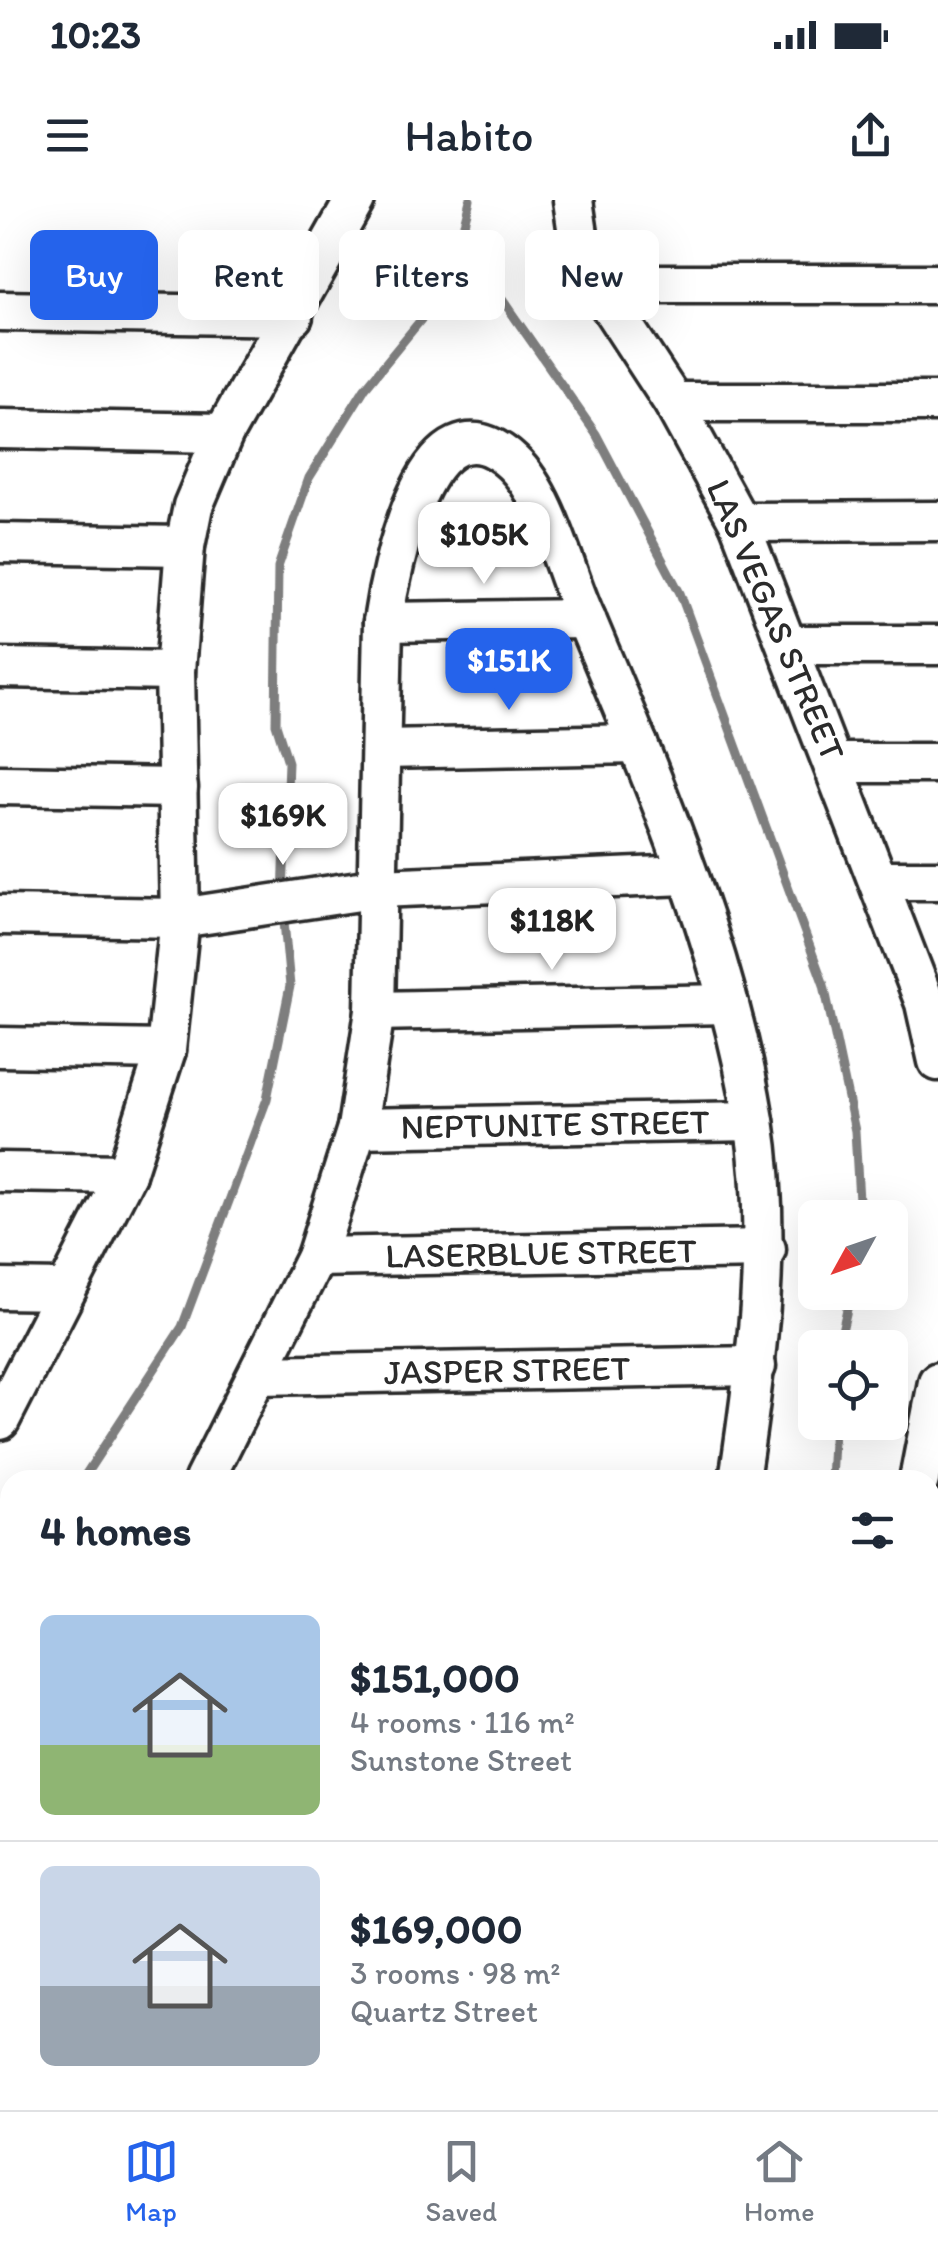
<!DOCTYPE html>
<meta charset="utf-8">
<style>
:root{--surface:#fff;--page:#f6f6f7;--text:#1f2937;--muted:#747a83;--line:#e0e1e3;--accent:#2563eb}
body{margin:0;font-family:Itim,sans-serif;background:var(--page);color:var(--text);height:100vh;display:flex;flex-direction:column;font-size:38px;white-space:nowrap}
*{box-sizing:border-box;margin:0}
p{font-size:32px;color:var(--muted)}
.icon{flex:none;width:55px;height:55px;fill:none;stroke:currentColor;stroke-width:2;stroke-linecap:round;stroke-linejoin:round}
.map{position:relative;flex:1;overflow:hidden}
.panel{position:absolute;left:0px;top:1270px;width:940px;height:640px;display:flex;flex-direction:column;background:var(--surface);border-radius:30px 30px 0 0;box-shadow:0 10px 40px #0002}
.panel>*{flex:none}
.top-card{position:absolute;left:30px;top:30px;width:880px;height:90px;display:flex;gap:20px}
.needle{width:65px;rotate:230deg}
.fabs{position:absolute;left:798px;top:1000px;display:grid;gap:20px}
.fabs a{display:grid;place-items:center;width:110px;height:110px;border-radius:15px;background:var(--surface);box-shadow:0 10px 40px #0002;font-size:50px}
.price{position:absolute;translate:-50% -85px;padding:0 22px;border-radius:20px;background:#fff;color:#222;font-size:32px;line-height:65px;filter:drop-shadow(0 2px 5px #0008)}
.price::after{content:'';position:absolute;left:50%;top:60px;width:30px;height:22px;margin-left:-15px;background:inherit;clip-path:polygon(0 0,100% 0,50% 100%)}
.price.current{background:var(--accent);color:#fff}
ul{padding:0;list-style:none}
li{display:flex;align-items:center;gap:30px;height:250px;padding:0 40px}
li+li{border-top:2px solid var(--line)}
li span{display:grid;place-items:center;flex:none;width:280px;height:200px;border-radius:15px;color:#555}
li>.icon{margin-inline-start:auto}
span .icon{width:120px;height:120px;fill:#fffc;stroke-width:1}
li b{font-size:42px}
h2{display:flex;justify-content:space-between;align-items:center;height:120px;padding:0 40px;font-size:42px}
.chip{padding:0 35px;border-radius:15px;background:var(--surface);box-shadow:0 10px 40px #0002;font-size:35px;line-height:90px}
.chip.current{background:var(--accent);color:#fff}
.status{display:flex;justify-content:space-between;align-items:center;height:70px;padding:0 50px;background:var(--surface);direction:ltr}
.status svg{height:28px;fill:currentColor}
header{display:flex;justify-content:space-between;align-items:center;height:130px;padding:0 40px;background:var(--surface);font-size:45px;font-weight:600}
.menu{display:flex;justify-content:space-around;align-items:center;height:140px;border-top:2px solid var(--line);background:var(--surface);font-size:28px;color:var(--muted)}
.menu a{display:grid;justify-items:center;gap:5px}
.menu .current{color:var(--accent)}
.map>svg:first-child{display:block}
</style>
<div class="status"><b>10:23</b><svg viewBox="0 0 49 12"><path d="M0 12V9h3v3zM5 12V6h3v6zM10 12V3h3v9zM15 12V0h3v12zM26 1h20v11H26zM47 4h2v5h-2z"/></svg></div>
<header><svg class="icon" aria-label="menu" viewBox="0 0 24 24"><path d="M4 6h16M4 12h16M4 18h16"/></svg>Habito<svg class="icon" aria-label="share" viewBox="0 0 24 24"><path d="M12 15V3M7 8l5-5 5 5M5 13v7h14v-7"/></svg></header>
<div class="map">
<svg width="938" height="1910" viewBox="0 0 938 1910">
<rect width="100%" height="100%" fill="#fff"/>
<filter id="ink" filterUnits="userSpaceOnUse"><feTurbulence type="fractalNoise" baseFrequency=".01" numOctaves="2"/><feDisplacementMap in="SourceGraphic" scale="20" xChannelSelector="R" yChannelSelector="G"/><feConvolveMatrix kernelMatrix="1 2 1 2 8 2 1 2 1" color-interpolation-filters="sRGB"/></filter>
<g filter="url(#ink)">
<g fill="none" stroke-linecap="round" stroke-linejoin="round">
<!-- stream -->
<g stroke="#7e7e7e" stroke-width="9">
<path d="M460,39l136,195 84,159 144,392 31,146 5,87"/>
<path d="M283,696l5,-134 -12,-38 2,-157 31,-89 56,-90 59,-72 36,-77 10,-39"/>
<path d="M838,1148l13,-56"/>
<path d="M82,1280l100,-153 85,-228 23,-113 -7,-75"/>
<path d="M831,1280l3,-58"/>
<path d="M0,1390l10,-17"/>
</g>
<defs>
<g id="minor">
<path d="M573,0l7,48 16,36 77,118 66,120 186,481 13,58"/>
<path d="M596,84h342"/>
<path d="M0,111l293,5"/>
<path d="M673,202h265"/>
<path d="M0,229l224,4"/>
<path d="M739,322l199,-1"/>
<path d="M0,343l185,3"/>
<path d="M383,422l203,-3"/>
<path d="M790,445h148"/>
<path d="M0,468l175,3"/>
<path d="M382,549l256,-5"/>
<path d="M836,563h102"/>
<path d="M0,585l178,3"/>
<path d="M879,680h59"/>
<path d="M0,715l180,3 199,-30 307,-13"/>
<path d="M375,811l354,-7"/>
<path d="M0,847l166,3"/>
<path d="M357,928l397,-7"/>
<path d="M0,972l126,2"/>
<path d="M316,1057l450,-8"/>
<path d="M0,1089l65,1"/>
<path d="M259,1175l497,-9"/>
<path d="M0,1220l126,-246 40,-124 14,-132 -5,-247 10,-125 8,-40 31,-73 131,-233"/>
<path d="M204,1280l112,-223 41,-129 18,-117 8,-389c7,-49 43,-241 130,-159 32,30 50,101 67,142 69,166 145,336 174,515 19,121 3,239 -15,360"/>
<path d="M919,1280l19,-98"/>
<path d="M0,1582l10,-11"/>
<path d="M930,1644h8"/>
<path d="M0,1664h10"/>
<path d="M930,1802l8,11"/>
<path d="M504,1900v10"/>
<path d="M119,1910v-10"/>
<path d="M839,1910v-10"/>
</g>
</defs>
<!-- minor casing -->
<use href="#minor" stroke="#2b2b2b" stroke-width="45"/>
<!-- minor -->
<use href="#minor" stroke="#fff" stroke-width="38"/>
</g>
</g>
<g text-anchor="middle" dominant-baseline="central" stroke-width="9" stroke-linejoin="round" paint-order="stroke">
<!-- street labels -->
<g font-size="35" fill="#2b2b2b" stroke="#fff">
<text transform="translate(776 420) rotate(67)">LAS VEGAS STREET</text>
<text transform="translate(555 924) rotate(-1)">NEPTUNITE STREET</text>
<text transform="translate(541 1053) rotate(-1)">LASERBLUE STREET</text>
<text transform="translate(507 1170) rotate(-1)">JASPER STREET</text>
</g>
</g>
</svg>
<div class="fabs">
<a><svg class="needle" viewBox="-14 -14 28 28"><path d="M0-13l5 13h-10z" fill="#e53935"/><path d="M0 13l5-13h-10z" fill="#747a83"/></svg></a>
<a><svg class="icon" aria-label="locate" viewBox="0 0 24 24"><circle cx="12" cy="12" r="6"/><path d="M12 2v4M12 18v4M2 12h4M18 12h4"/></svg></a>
</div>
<b class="price" style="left:484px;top:387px">$105K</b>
<b class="price current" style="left:509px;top:513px">$151K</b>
<b class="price" style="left:283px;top:668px">$169K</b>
<b class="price" style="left:552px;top:773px">$118K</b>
<div class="top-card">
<a class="chip current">Buy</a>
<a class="chip">Rent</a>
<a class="chip">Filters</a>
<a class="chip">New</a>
</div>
<section class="panel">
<h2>4 homes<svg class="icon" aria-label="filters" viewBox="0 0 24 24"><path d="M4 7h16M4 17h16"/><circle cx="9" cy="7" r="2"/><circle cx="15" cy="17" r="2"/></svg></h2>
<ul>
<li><span style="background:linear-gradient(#a9c7e8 65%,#8fb573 0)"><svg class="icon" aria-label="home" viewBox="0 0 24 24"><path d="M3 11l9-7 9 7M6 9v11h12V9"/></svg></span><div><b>$151,000</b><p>4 rooms · 116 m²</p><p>Sunstone Street</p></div></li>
<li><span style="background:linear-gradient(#c9d6e8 60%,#9aa5b1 0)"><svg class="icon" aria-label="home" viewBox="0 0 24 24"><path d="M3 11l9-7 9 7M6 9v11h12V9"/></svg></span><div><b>$169,000</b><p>3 rooms · 98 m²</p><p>Quartz Street</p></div></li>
</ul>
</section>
</div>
<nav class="menu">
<a class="current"><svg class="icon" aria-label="map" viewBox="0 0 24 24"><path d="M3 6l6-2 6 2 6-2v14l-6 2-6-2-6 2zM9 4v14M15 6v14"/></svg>Map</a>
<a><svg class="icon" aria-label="saved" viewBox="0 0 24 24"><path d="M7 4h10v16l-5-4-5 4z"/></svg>Saved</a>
<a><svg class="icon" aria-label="home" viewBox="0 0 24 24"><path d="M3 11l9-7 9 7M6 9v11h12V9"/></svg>Home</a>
</nav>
